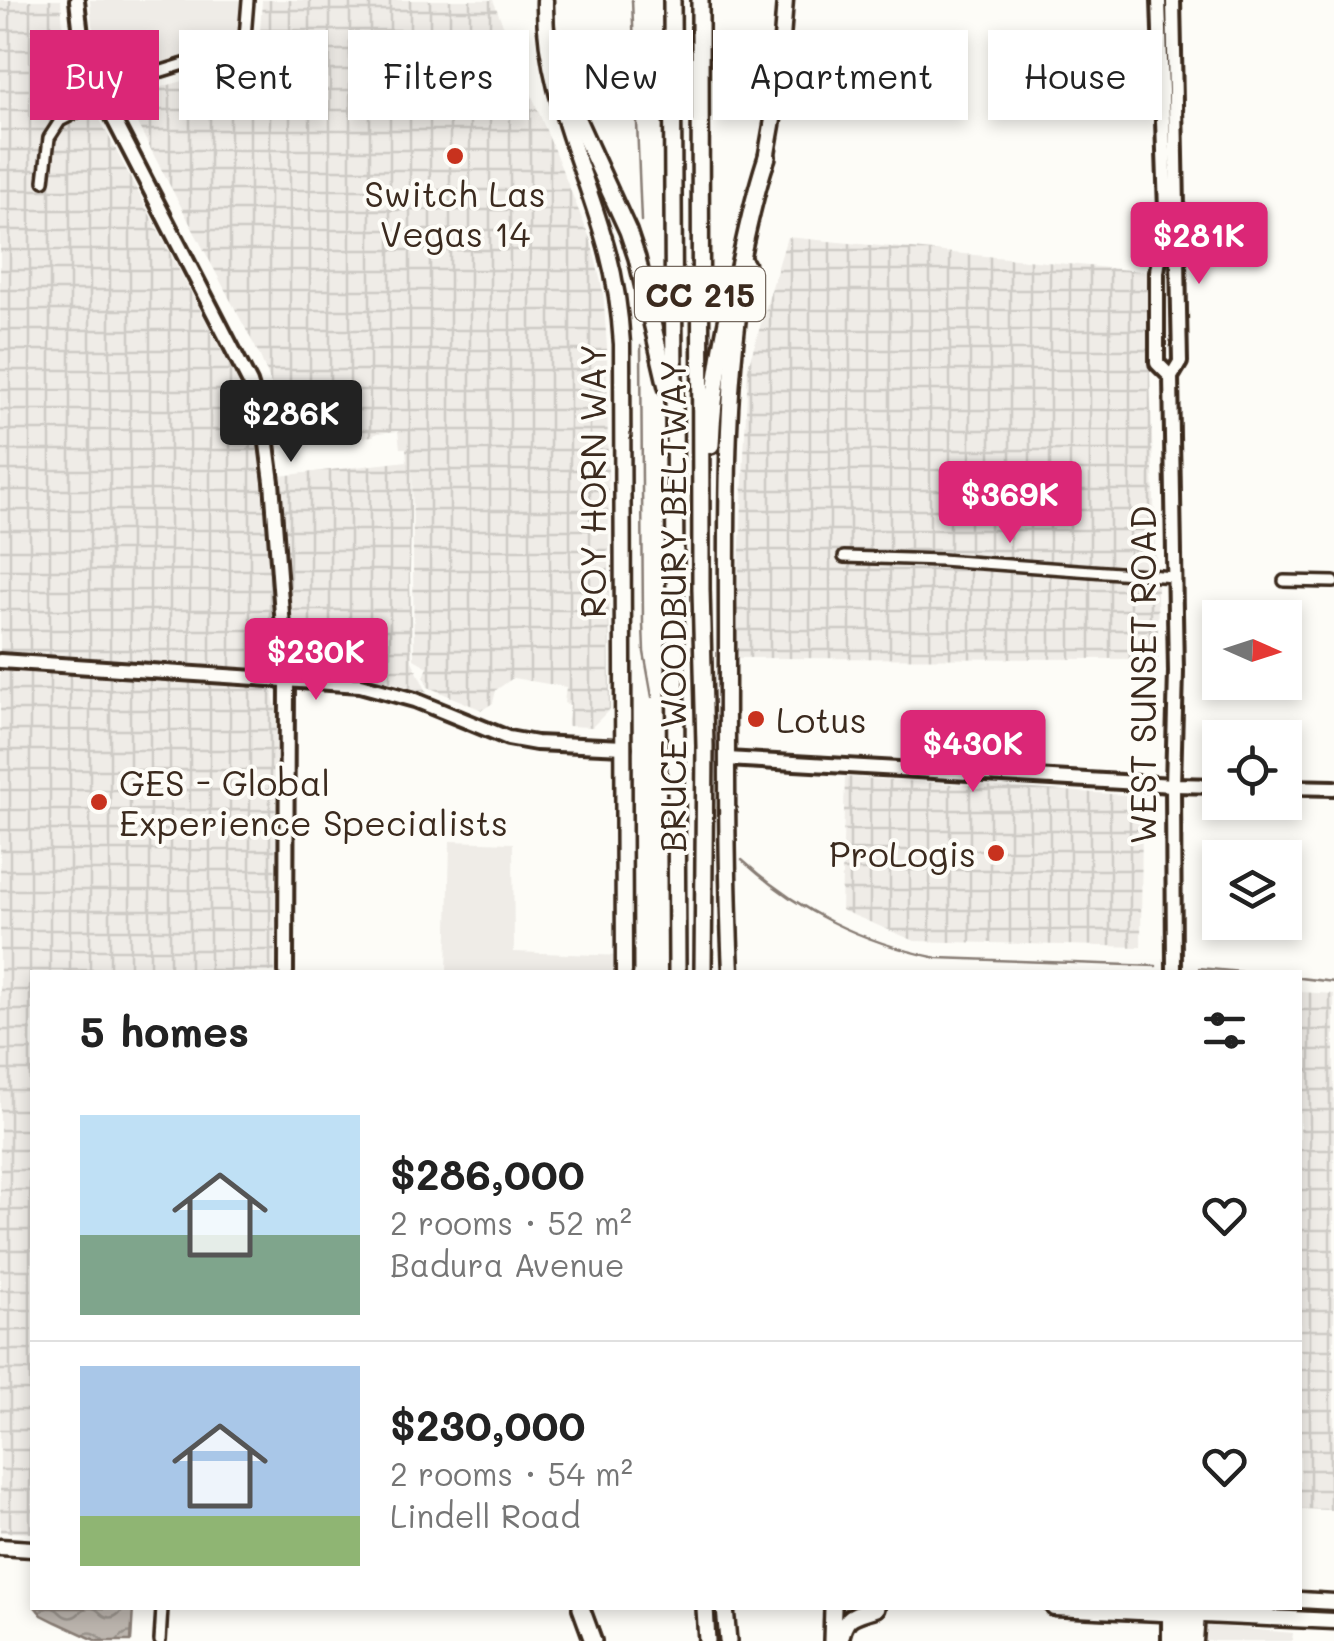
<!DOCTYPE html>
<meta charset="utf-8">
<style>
:root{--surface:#fff;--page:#f2f2f2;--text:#222;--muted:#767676;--line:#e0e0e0;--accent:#db2777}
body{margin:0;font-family:Mali,sans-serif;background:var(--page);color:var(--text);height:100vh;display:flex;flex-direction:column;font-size:38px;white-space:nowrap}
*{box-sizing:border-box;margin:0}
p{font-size:32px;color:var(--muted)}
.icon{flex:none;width:55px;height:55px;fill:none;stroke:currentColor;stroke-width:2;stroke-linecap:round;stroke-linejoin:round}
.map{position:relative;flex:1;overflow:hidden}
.drawer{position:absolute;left:30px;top:970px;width:1272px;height:640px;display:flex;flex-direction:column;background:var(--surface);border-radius:0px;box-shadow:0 5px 15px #0003}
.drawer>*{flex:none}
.top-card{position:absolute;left:30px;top:30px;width:1275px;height:90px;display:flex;gap:20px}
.needle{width:65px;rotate:93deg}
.controls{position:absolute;left:1202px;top:600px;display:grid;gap:20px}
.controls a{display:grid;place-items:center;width:100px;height:100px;border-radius:0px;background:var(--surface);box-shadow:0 5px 15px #0003;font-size:50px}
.price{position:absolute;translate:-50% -85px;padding:0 22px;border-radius:10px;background:var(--accent);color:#fff;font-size:32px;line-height:65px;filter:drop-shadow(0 2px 5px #0008)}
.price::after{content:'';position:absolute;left:50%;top:60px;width:30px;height:22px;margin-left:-15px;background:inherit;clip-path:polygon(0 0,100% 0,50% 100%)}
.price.active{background:#222;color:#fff}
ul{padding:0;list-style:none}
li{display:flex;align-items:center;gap:30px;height:250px;padding:0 50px}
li+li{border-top:2px solid var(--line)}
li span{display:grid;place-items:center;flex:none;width:280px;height:200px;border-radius:0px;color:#555}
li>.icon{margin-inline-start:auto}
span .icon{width:120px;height:120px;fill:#fffc;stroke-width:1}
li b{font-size:42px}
h2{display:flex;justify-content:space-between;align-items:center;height:120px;padding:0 50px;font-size:42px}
.tag{padding:0 35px;border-radius:0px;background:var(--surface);box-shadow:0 5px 15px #0003;font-size:35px;line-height:90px}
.tag.active{background:var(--accent);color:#fff}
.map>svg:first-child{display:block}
</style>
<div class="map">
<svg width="1334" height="1641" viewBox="0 0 1334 1641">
<defs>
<pattern id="industrial-grid" width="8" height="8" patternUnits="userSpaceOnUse" patternTransform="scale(2.5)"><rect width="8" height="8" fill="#efece7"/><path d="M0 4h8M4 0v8" fill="none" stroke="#cecbc6"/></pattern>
<pattern id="water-waves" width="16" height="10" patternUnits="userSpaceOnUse" patternTransform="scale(2.5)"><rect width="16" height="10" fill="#bbb4ad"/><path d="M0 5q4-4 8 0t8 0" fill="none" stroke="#99938c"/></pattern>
</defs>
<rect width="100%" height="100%" fill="#fdfcf7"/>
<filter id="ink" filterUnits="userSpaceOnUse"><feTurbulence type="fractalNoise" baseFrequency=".01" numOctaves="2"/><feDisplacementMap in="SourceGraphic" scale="20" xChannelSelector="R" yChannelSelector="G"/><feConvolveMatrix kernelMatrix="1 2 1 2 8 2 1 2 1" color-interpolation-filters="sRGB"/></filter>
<g filter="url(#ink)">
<!-- built -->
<g fill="#efece7">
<path d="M90,0h151l-3,43 -13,6 -77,19 -36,16 -20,-59z"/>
<path d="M450,841l63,2 1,109 110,4v16h-177z"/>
<path d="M1211,1626l82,7 -1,8h-93l3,-13z"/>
</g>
<!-- industrial -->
<g fill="url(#industrial-grid)">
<path d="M0,0h61l2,28 23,65 152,289 17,53 7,43 145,-17 -1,-13h-6l-2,-17 -21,2 -4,3 -76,8 -11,-9 -10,-39 -16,-40 -129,-244 5,-14 14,-8 78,-21 15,4 13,-5 8,-16 -4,-18 2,-34h231l98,241 12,50 4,56 3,362 -18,18 -25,-1 3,-21 -6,-2 2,-16 -53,-9 -17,12 -3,13 -11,7 -54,-23 -4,-10 4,-10 -14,-8 -2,-197 -2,111 2,88 15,31 -63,-17 -98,-12 10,46 -1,263h-243v561l-32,-1z"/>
<path d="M787,237l363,35v101l9,286 -424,-1 13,-291z"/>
<path d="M845,777l297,19 -1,151 -226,-6 -74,-31z"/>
<path d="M1300,992l34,2v516l-34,-1z"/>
</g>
<!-- water -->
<path fill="url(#water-waves)" stroke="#887d74" stroke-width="2.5" d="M36,1608h97l-2,33h-34l-41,-19 -14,-7z"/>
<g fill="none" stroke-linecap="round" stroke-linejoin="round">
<!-- stream -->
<g stroke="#887d74" stroke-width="2.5">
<path d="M632,0l9,221"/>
<path d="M641,346l2,278 1,28 8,45"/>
<path d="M742,860c57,52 120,82 195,98l219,8"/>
<path d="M1199,968l42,4"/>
<path d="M1300,978l34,4"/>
</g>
<defs>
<g id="street">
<path d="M44,181l5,-43 11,-17 86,-45 61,-19 37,-7 4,-50"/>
<path d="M844,557l97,3 233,17"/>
<path d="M1284,581l50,1"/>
<path d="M160,1641l2,-33"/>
</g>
<g id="secondary">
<path d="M77,0l5,44 8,29 160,310 16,53 6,46 15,198 -1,292"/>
<path d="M1159,0l7,211 -9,61v91l14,14"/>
<path d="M1173,0l7,362 -9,15 5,295 -3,113 1,187"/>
<path d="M0,661l360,24 55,15 93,38 28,5 88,4"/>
<path d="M727,759l446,26 47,1"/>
<path d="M1285,787l49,1"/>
<path d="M1169,1641v-33"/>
<path d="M1187,1641l1,-32"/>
</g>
<g id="primary">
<path d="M545,0c-2,88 41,169 63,253 8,30 12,60 14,91l2,628"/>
<path d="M765,165l13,-74 7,-91"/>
<path d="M731,972c-5,-111 -4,-223 -4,-335 0,-124 -3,-250 19,-373"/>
<path d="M0,1547l32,2"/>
<path d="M1300,1600l34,2"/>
<path d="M1054,1608l280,13"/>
<path d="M1178,1641l2,-33"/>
<path d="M1195,1641l2,-27"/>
</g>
<g id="highway">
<path d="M672,0l5,972"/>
<path d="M700,0l1,589 4,157 -2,226"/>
<path d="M555,77l10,16 63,138 9,27 30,129"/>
<path d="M711,445c2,-62 15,-122 29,-183 8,-35 15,-71 27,-105"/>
<path d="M581,1608l12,33"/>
<path d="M705,1608l2,33"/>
<path d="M725,1608l3,33"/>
<path d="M832,1641l1,-33"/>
<path d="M840,1641c5,-27 13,-25 36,-33"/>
</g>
</defs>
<!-- street casing -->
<use href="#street" stroke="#3b2a1e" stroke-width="16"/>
<!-- secondary casing -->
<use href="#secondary" stroke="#3b2a1e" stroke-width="20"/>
<!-- primary casing -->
<use href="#primary" stroke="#3b2a1e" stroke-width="21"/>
<!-- highway casing -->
<use href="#highway" stroke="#3b2a1e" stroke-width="22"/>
<!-- street -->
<use href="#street" stroke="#fdfcf7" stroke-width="9"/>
<!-- secondary -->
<use href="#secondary" stroke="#fdfcf7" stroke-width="12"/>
<!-- primary -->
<use href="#primary" stroke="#fdfcf7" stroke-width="14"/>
<!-- highway -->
<use href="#highway" stroke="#fdfcf7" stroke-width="15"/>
</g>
</g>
<!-- markers -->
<g fill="#c8321e" stroke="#fdfcf7" stroke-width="4">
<circle cx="455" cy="156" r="10"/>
<circle cx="756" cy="719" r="10"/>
<circle cx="99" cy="802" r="10"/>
<circle cx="996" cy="853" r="10"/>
</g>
<g text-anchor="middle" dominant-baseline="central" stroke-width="8" stroke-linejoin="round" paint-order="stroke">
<!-- shield labels -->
<rect fill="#fdfcf7" stroke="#75695f" stroke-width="2.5" x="635" y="267" width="130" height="54" rx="8"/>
<g font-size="32" font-weight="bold" fill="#3b2a1e">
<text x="700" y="294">CC 215</text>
</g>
<!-- poi labels -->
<g font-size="35" fill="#3b2a1e" stroke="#fdfcf7" text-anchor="start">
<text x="455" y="193" text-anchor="middle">Switch Las<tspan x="455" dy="40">Vegas 14</tspan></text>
<text x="776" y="719">Lotus</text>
<text x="119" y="782">GES - Global<tspan x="119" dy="40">Experience Specialists</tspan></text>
<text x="976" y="853" text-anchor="end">ProLogis</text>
</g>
<!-- street labels -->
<g font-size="35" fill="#3b2a1e" stroke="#fdfcf7">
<text transform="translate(592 481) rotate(-90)">ROY HORN WAY</text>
<text transform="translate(672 606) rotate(-90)">BRUCE WOODBURY BELTWAY</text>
<text transform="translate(1142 675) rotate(-90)">WEST SUNSET ROAD</text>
</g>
</g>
</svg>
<div class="controls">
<a><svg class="needle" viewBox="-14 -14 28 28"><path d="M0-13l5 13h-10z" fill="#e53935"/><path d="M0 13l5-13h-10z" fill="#767676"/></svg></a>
<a><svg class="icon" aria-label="locate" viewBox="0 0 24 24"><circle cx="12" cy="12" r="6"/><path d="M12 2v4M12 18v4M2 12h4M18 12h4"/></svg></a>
<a><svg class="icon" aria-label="layers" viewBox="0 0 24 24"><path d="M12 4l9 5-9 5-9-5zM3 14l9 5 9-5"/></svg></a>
</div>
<b class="price" style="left:1199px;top:287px">$281K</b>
<b class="price active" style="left:291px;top:465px">$286K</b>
<b class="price" style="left:1010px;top:546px">$369K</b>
<b class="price" style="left:316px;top:703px">$230K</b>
<b class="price" style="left:973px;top:795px">$430K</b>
<div class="top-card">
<a class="tag active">Buy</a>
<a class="tag">Rent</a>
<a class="tag">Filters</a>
<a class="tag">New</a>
<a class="tag">Apartment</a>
<a class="tag">House</a>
</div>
<section class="drawer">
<h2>5 homes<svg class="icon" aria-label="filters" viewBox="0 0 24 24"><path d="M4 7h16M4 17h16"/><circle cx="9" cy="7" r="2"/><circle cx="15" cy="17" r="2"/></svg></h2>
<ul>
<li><span style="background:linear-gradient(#bfe0f5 60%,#7fa58c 0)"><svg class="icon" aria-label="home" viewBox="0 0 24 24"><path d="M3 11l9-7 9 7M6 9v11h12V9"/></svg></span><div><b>$286,000</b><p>2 rooms · 52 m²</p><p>Badura Avenue</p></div><svg class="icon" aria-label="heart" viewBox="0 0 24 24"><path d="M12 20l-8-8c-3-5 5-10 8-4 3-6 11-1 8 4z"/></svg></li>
<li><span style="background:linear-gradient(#a9c7e8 75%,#8fb573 0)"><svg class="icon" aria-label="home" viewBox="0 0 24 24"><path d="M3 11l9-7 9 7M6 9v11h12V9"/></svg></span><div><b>$230,000</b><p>2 rooms · 54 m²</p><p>Lindell Road</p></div><svg class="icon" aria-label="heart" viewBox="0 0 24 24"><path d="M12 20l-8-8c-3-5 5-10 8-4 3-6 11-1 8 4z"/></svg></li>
</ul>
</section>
</div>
